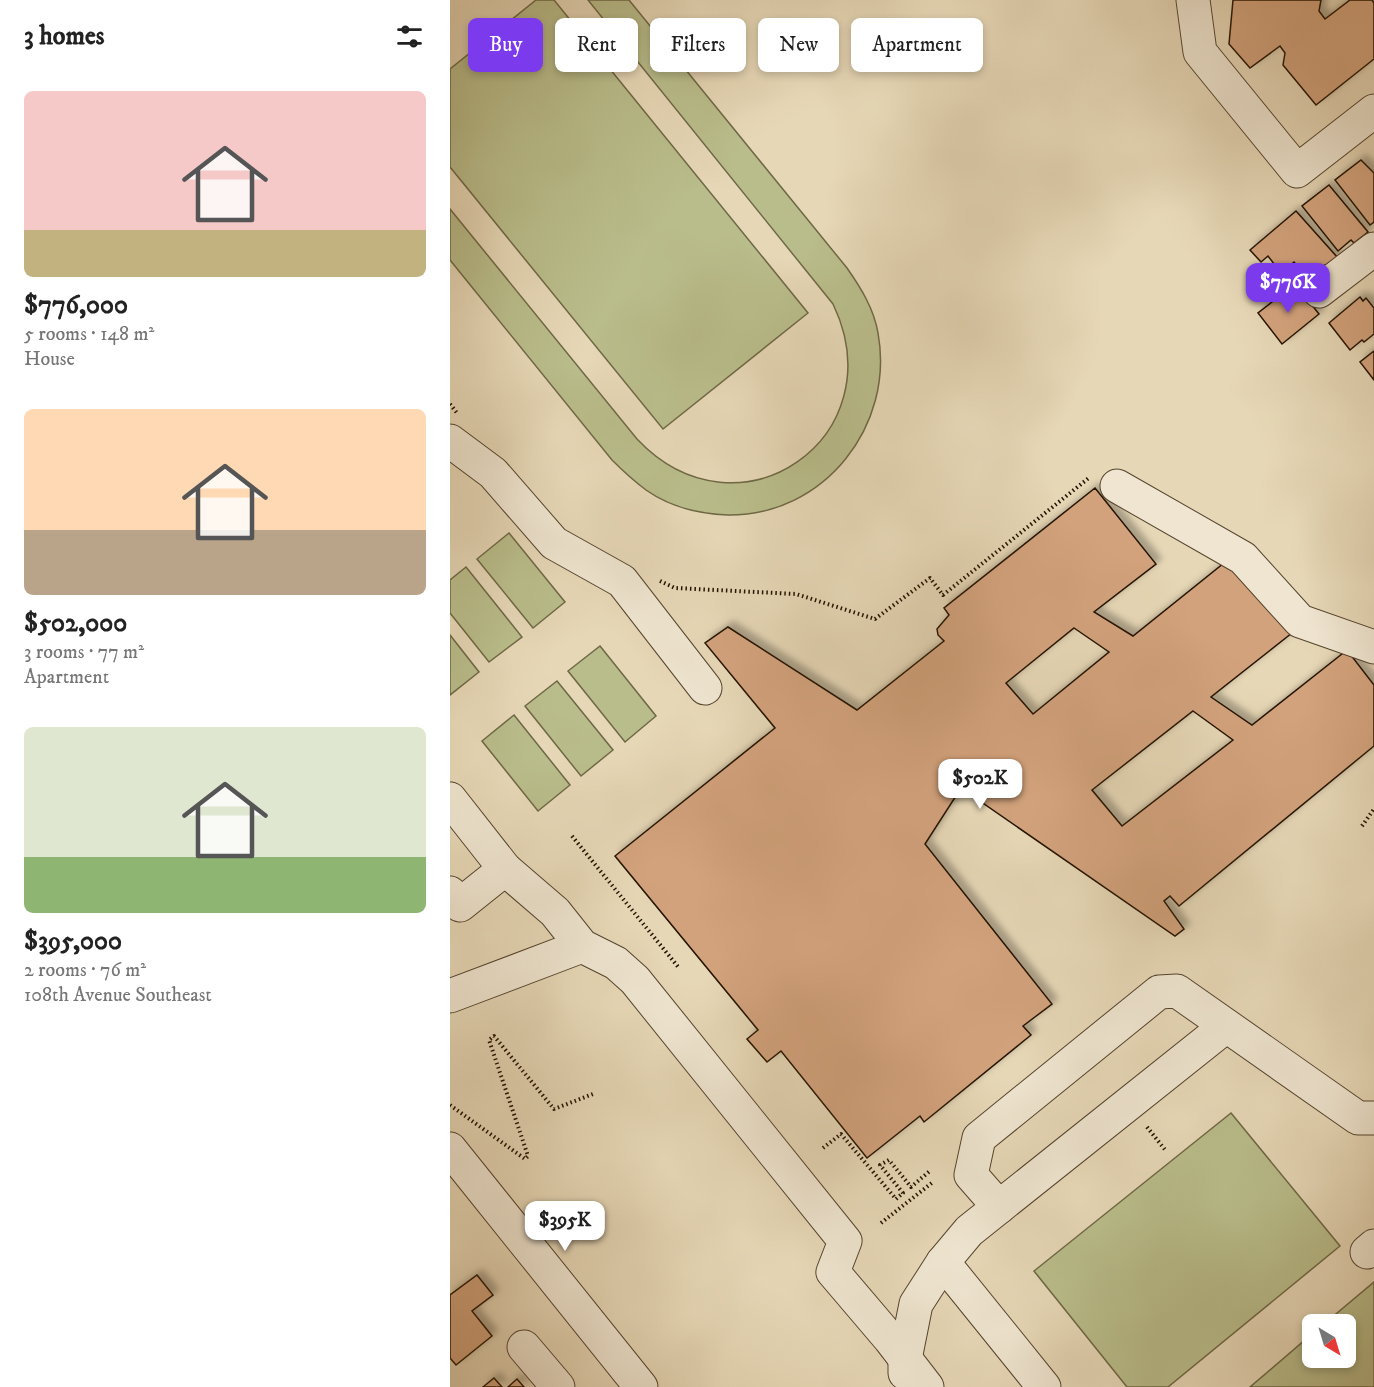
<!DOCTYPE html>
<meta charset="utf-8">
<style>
:root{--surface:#fff;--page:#f2f2f2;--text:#222;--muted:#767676;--accent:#7c3aed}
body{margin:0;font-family:"IM FELL DW Pica",serif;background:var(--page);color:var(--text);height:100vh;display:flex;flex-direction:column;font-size:22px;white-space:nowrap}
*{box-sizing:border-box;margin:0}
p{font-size:20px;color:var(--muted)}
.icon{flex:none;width:33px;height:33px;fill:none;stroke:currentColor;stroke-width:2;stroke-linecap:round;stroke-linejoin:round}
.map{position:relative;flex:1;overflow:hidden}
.panel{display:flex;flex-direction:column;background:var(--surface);width:450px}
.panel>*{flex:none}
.hud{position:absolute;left:18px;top:18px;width:570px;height:54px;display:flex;gap:12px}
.needle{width:39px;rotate:142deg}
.buttons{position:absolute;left:852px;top:1314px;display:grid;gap:12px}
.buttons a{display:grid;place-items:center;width:54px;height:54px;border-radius:9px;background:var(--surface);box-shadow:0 3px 9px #0003;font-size:30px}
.price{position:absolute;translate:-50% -51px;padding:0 14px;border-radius:12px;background:#fff;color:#222;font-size:20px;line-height:39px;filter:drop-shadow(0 2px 3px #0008)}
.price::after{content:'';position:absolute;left:50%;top:36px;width:18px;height:14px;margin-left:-9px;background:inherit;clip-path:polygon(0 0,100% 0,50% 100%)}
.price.on{background:var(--accent);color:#fff}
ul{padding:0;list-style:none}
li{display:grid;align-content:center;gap:12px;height:318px;padding:0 24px}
li span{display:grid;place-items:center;height:186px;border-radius:9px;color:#555}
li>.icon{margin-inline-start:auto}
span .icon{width:108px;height:108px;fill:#fffc;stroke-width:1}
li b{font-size:26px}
h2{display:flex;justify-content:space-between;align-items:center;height:72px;padding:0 24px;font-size:26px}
.pill{padding:0 21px;border-radius:9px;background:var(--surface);box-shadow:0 3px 9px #0003;font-size:21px;line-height:54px}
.pill.on{background:var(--accent);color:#fff}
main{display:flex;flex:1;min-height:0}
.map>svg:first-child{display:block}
</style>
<main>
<section class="panel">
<h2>3 homes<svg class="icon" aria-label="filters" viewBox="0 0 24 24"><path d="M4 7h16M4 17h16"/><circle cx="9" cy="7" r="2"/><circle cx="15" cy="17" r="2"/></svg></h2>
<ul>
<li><span style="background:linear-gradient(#f6c9c9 75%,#c2b280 0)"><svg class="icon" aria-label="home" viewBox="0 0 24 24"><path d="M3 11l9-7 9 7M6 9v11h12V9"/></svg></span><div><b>$776,000</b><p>5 rooms · 148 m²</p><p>House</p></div></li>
<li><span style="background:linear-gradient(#ffd9b3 65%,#b9a48a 0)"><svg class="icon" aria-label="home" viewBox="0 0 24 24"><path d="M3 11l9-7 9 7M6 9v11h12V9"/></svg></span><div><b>$502,000</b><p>3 rooms · 77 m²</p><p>Apartment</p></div></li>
<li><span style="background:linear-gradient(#dfe7d0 70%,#8fb573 0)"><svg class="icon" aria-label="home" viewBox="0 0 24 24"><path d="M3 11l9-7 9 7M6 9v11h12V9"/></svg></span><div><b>$395,000</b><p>2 rooms · 76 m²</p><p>108th Avenue Southeast</p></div></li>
</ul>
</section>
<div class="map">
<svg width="924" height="1387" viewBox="0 0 924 1387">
<defs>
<filter id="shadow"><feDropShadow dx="5.5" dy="-5.5" stdDeviation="3" flood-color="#0004"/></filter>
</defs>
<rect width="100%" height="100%" fill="#e6d7b6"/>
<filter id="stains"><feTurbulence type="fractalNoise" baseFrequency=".00333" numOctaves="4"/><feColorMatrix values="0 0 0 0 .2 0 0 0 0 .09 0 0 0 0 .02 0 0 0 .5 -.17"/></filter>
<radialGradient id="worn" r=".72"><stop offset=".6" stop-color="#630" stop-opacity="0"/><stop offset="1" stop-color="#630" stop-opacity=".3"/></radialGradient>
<!-- green -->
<g fill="#b9bd8b" stroke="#6f6846" stroke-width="1.5">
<path d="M86,0h18l254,313 -145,116 -213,-262v-98z"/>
<path d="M138,0h41l218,268c14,20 27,41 31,65 17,93 -54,183 -150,182 -28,-1 -58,-8 -82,-25 -12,-9 -23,-19 -34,-30l-162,-200v-51l187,230c102,108 260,-2 196,-135z"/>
<path d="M59,533l56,69 -32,26 -56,-69z"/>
<path d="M16,567l56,70 -33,25 -39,-49v-33z"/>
<path d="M0,635l29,37 -29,23z"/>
<path d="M150,646l56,70 -31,26 -57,-71z"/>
<path d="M107,681l56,69 -32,26 -56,-70z"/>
<path d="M64,715l56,70 -32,26 -56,-70z"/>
<path d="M781,1113l109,133 -172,141h-41l-93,-116z"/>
<path d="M924,1282v105h-124l62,-53v24h34v-34h-22z"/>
</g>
<!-- building -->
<g fill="#d2a27c" stroke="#251300" stroke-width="1.5" fill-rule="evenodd" filter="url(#shadow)">
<path d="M783,0h88l-2,11 6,8 25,-19h22l2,3v56l-58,46 -33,-40 2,-12 -5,-7 -30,22 -21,-24z"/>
<path d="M911,160l13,13v49l-4,3 -35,-45z"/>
<path d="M879,185l39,47 -14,11 -3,-3 -13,11 -36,-45z"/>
<path d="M846,211l42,47 -11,9 -2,-2 -17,13 -14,-16 -13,11 -13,-17 -7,6 -11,-12z"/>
<path d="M845,284l24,30 -37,30 -24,-31z"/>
<path d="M910,297l3,4 3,-3 8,10v26l-10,8 -2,-2 -12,10 -21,-27z"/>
<path d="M924,351v29l-14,-18z"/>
<path d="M645,488l61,76 -62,48 39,24 96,-77 63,74 -81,64 41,28 95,-75 27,35v61l-195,160 -9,-10 -6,5 20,28 -9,7 -214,-148 -36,56 127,160 -29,22 8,9 -107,87 -4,-6 -53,42 -86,-107 -14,11 -20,-23 11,-9 -143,-174 160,-128 -70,-85 23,-16 129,83 87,-69 -6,-6 -1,-6 12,-14 -5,-7zM624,628l35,24 -76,62 -27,-31zM743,711l40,29 -111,86 -30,-36z"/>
<path d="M27,1275l16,20 -21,16 20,25 -36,29 -6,-7v-63z"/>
<path d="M44,1378l8,9h-19z"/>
<path d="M67,1379l7,8h-16z"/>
</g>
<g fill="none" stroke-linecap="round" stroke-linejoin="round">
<defs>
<g id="minor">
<path d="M743,0l7,52 97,119 77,-60"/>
<path d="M869,291l55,-42"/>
<path d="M0,441l43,32 61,70 68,38 83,107"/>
<path d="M667,486l126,72 57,63 74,26"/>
<path d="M0,799l55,70 50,43 27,34 34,17 19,17 210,261 -12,31 57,67 37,48"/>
<path d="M0,893l10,12 45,-36"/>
<path d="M0,996l132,-50"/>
<path d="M0,1149l191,238"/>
<path d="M549,1207l-28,-32 8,-37 180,-146 18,-1 181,127h16"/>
<path d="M917,1252l7,-6"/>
<path d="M493,1262l101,125"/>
<path d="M74,1347l34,40"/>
<path d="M455,1373v-14l11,-55 27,-42 26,-31 257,-205"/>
</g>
</defs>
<!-- minor casing -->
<use href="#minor" stroke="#55442e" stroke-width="35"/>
<!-- path -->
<g stroke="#251300" stroke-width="4" stroke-dasharray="1.5 3" stroke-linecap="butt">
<path d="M0,404l7,9"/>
<path d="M210,581l15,7 121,6 79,25 55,-41 13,17 147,-118"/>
<path d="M912,826l12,-17"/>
<path d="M122,836l107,132"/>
<path d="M0,1105l75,54 3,-3 -39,-116 5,-4 60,73 39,-15"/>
<path d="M697,1127l19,24"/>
<path d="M373,1148l18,-14 55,65 7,-6 -23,-28 9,-5 22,27 20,-17"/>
<path d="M431,1223l52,-41"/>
</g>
<!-- minor -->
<use href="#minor" stroke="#efe5d0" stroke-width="33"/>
</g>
<rect width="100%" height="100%" filter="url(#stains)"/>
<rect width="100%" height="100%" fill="url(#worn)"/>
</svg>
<div class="buttons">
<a><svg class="needle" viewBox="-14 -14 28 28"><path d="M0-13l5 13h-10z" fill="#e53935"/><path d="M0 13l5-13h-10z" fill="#767676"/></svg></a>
</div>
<b class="price on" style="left:838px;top:314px">$776K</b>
<b class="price" style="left:530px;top:810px">$502K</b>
<b class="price" style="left:115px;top:1252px">$395K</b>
<div class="hud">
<a class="pill on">Buy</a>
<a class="pill">Rent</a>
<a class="pill">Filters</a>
<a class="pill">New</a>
<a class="pill">Apartment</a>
</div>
</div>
</main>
